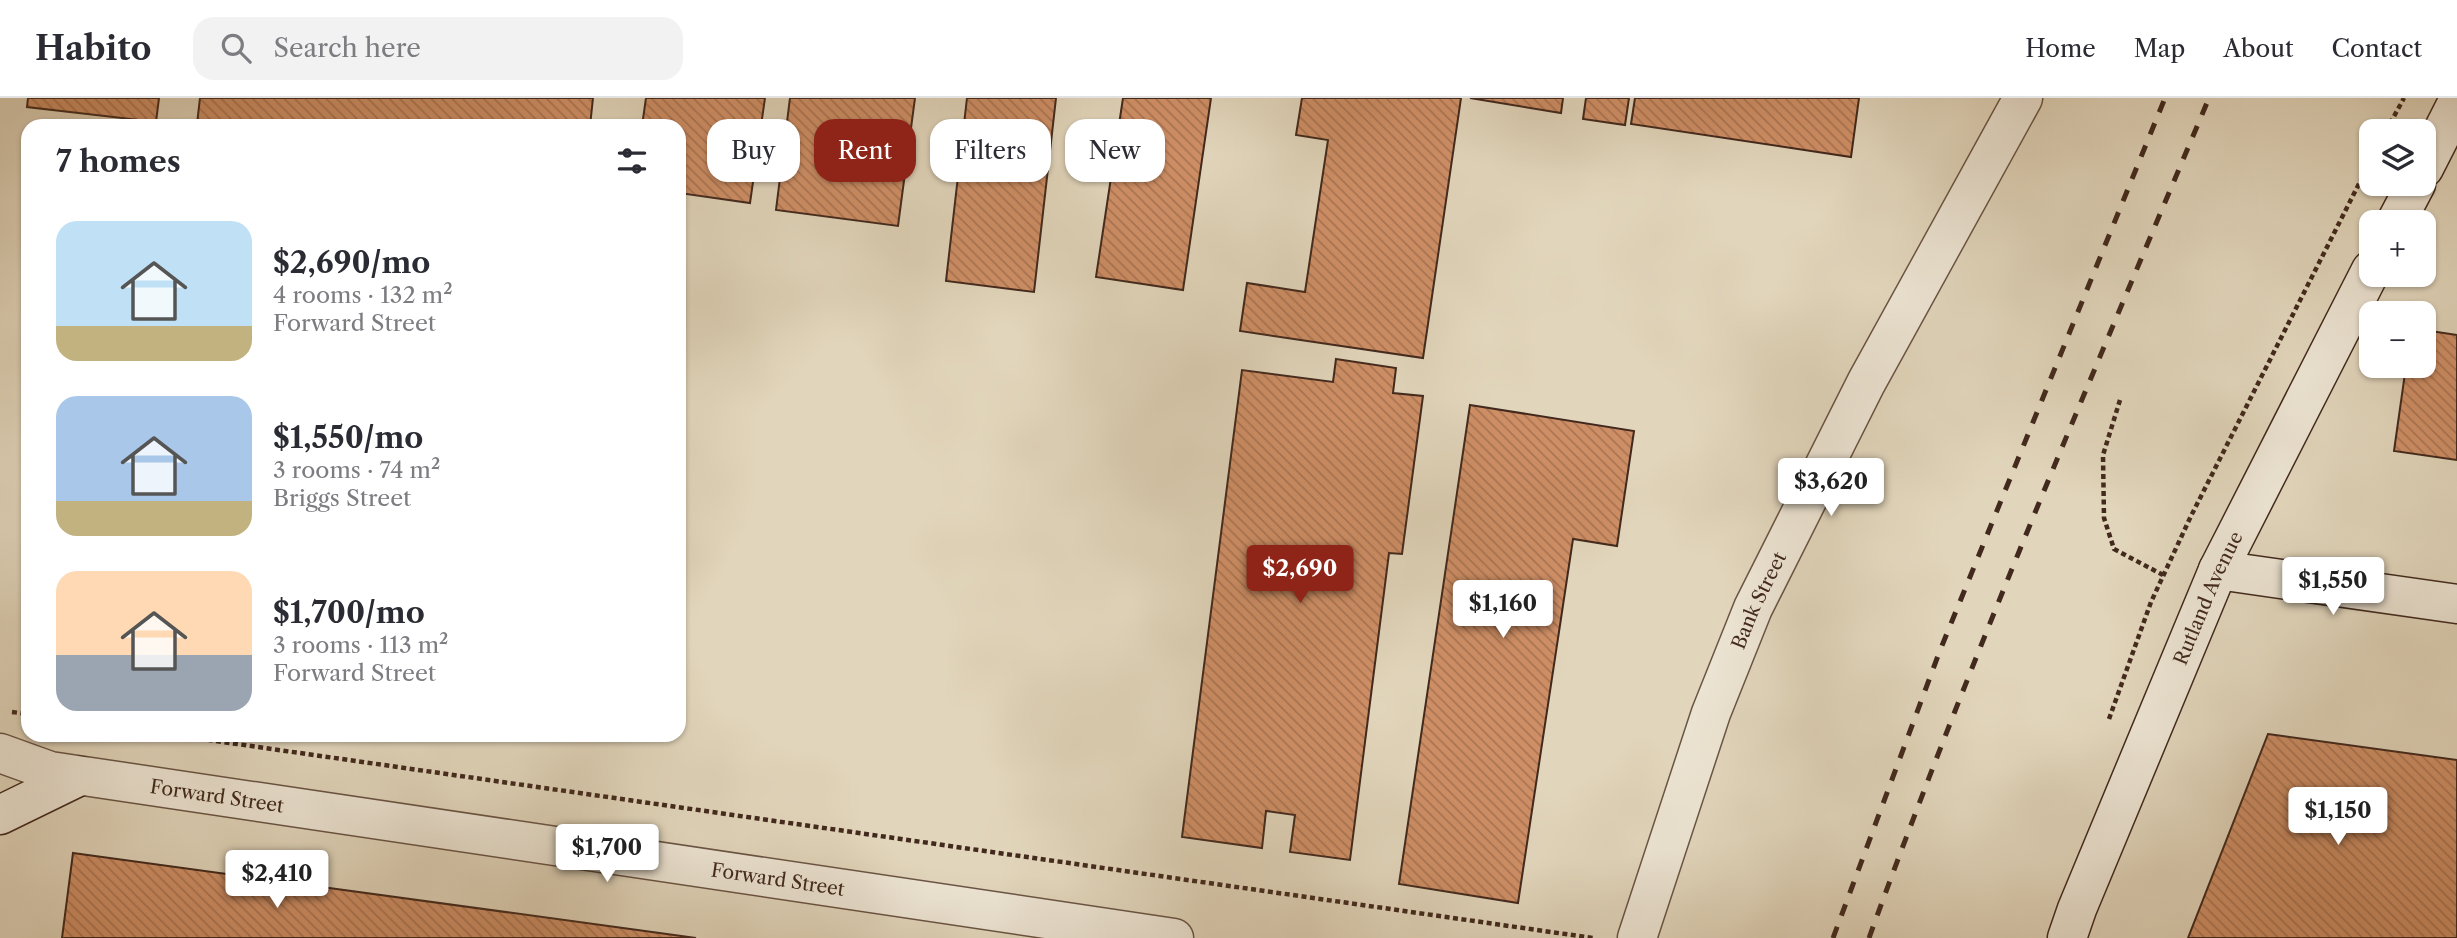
<!DOCTYPE html>
<meta charset="utf-8">
<style>
:root{--surface:#fff;--page:#f2f2f3;--text:#2b2b33;--muted:#7c7c81;--line:#e1e1e2;--accent:#8f2418}
body{margin:0;font-family:"Libre Caslon Text",serif;background:var(--page);color:var(--text);height:100vh;display:flex;flex-direction:column;font-size:26px;white-space:nowrap}
*{box-sizing:border-box;margin:0}
p{font-size:23px;color:var(--muted)}
.icon{flex:none;width:38px;height:38px;fill:none;stroke:currentColor;stroke-width:2;stroke-linecap:round;stroke-linejoin:round}
.map{position:relative;flex:1;overflow:hidden}
.sheet{position:absolute;left:21px;top:21px;width:665px;height:623px;display:flex;flex-direction:column;background:var(--surface);border-radius:21px;box-shadow:0 2px 5px #0004}
.sheet>*{flex:none}
.banner{position:absolute;left:707px;top:21px;width:665px;height:63px;display:flex;gap:14px}
.fabs{position:absolute;left:2359px;top:21px;display:grid;gap:14px}
.fabs a{display:grid;place-items:center;width:77px;height:77px;border-radius:14px;background:var(--surface);box-shadow:0 2px 5px #0004;font-size:35px}
.price{position:absolute;translate:-50% -60px;padding:0 16px;border-radius:7px;background:#fff;color:#222;font-size:23px;line-height:46px;filter:drop-shadow(0 2px 4px #0008)}
.price::after{content:'';position:absolute;left:50%;top:42px;width:21px;height:16px;margin-left:-10px;background:inherit;clip-path:polygon(0 0,100% 0,50% 100%)}
.price.active{background:var(--accent);color:#fff}
ul{padding:0;list-style:none}
li{display:flex;align-items:center;gap:21px;height:175px;padding:0 35px}
li span{display:grid;place-items:center;flex:none;width:196px;height:140px;border-radius:21px;color:#555}
li>.icon{margin-inline-start:auto}
span .icon{width:84px;height:84px;fill:#fffc;stroke-width:1}
li b{font-size:30px}
h2{display:flex;justify-content:space-between;align-items:center;height:84px;padding:0 35px;font-size:30px}
.chip{padding:0 24px;border-radius:21px;background:var(--surface);box-shadow:0 2px 5px #0004;font-size:24px;line-height:63px}
.chip.active{background:var(--accent);color:#fff}
header{display:flex;align-items:center;gap:42px;box-sizing:border-box;height:98px;padding:0 35px;background:var(--surface);border-bottom:2px solid var(--line)}
header strong{font-size:33px}
nav{display:flex;gap:38px;margin-inline-start:auto;font-size:24px}
.search{width:490px;height:63px;background:var(--page);display:flex;align-items:center;gap:18px;box-sizing:border-box;padding:0 24px;border-radius:21px;color:var(--muted);font-size:26px}
.map>svg:first-child{display:block}
</style>
<header>
<strong>Habito</strong>
<div class="search"><svg class="icon" aria-label="search" viewBox="0 0 24 24"><circle cx="10" cy="10" r="6"/><path d="M15 15l6 6"/></svg>Search here</div>
<nav><a>Home</a><a>Map</a><a>About</a><a>Contact</a></nav>
</header>
<div class="map">
<svg width="2457" height="840" viewBox="0 0 2457 840">
<defs>
<pattern id="building-back-hatch" width="6" height="6" patternUnits="userSpaceOnUse" patternTransform="scale(1.75)"><rect width="6" height="6" fill="#cf8f66"/><path d="M-1 5l2 2M0 0l6 6M5-1l2 2" fill="none" stroke="#aa7553"/></pattern>
</defs>
<rect width="100%" height="100%" fill="#e1d5bb"/>
<filter id="stains"><feTurbulence type="fractalNoise" baseFrequency=".00286" numOctaves="4"/><feColorMatrix values="0 0 0 0 .2 0 0 0 0 .09 0 0 0 0 .02 0 0 0 .5 -.17"/></filter>
<radialGradient id="worn" r=".72"><stop offset=".6" stop-color="#630" stop-opacity="0"/><stop offset="1" stop-color="#630" stop-opacity=".3"/></radialGradient>
<!-- building -->
<g fill="url(#building-back-hatch)" stroke="#42291d" stroke-width="2">
<path d="M28,0h131l-3,24 -129,-15z"/>
<path d="M200,0h393l-3,28h-279l-41,-5 -1,5h-57l-15,-2z"/>
<path d="M646,0h119l-15,105 -71,-10v-67h-37z"/>
<path d="M790,0h125l-17,128 -122,-16z"/>
<path d="M967,0h89l-22,194 -88,-11z"/>
<path d="M1123,0h88l-28,192 -87,-13z"/>
<path d="M1302,0h159l-38,260 -183,-27 7,-48 58,9 23,-152 -32,-5z"/>
<path d="M1470,0h93l-2,15z"/>
<path d="M1586,0h43l-4,27 -42,-6z"/>
<path d="M1635,0h224l-8,59 -220,-33z"/>
<path d="M2424,232l33,5v125l-63,-9 12,-85h18z"/>
<path d="M1336,261l60,9 -3,25 30,3 -21,158 -13,-1 -39,307 -60,-8 5,-37 -29,-4 -4,37 -80,-11 60,-467 91,12z"/>
<path d="M1470,307l164,26 -17,115 -44,-7 -55,364 -119,-19z"/>
<path d="M2268,636l189,26v178h-269z"/>
<path d="M73,755l623,85h-634z"/>
</g>
<g fill="none" stroke-linecap="round" stroke-linejoin="round">
<defs>
<g id="street">
<path id="s1" d="M0,655l50,18 1124,167"/>
<path id="s2" d="M1637,840l74,-225 42,-105 113,-225 157,-285"/>
</g>
<g id="secondary">
<path d="M2424,70l33,-65"/>
<path d="M2396,124l20,-38"/>
<path d="M2218,472l239,34"/>
<path d="M0,717l80,-39"/>
<path id="s3" d="M2067,840l10,-29 141,-339 153,-300"/>
</g>
</defs>
<!-- street casing -->
<use href="#street" stroke="#6a5444" stroke-width="41"/>
<!-- secondary casing -->
<use href="#secondary" stroke="#42291d" stroke-width="41"/>
<!-- path -->
<g stroke="#42291d" stroke-width="4.5" stroke-dasharray="5 3.5" stroke-linecap="butt">
<path d="M2386,33l18,-33"/>
<path d="M2120,302l-17,55 1,63 10,31 49,26"/>
<path d="M12,614l16,2"/>
<path d="M2109,621l42,-117 40,-86 180,-356"/>
<path d="M174,637l1419,203"/>
</g>
<!-- street -->
<use href="#street" stroke="#ece4d3" stroke-width="38"/>
<!-- secondary -->
<use href="#secondary" stroke="#ece4d3" stroke-width="38"/>
<!-- rail -->
<g stroke="#42291d" stroke-width="5" stroke-dasharray="12 12" stroke-linecap="butt">
<path d="M1833,840l106,-285 226,-555"/>
<path d="M1869,840c103,-284 223,-562 340,-840"/>
</g>
</g>
<g text-anchor="middle" dominant-baseline="central" stroke-width="5" stroke-linejoin="round" paint-order="stroke">
<!-- street labels -->
<g font-size="19" fill="#42291d" stroke="#ece4d3">
<text stroke="none"><textPath href="#s3" startOffset="368">Rutland Avenue</textPath></text>
<text stroke="none"><textPath href="#s2" startOffset="359">Bank Street</textPath></text>
<text stroke="none"><textPath href="#s1" startOffset="222">Forward Street</textPath></text>
<text stroke="none"><textPath href="#s1" startOffset="789">Forward Street</textPath></text>
</g>
</g>
<rect width="100%" height="100%" filter="url(#stains)"/>
<rect width="100%" height="100%" fill="url(#worn)"/>
</svg>
<div class="fabs">
<a><svg class="icon" aria-label="layers" viewBox="0 0 24 24"><path d="M12 4l9 5-9 5-9-5zM3 14l9 5 9-5"/></svg></a>
<a>+</a>
<a>−</a>
</div>
<b class="price" style="left:1831px;top:420px">$3,620</b>
<b class="price active" style="left:1300px;top:507px">$2,690</b>
<b class="price" style="left:2333px;top:519px">$1,550</b>
<b class="price" style="left:1503px;top:542px">$1,160</b>
<b class="price" style="left:2338px;top:749px">$1,150</b>
<b class="price" style="left:607px;top:786px">$1,700</b>
<b class="price" style="left:277px;top:812px">$2,410</b>
<div class="banner">
<a class="chip">Buy</a>
<a class="chip active">Rent</a>
<a class="chip">Filters</a>
<a class="chip">New</a>
</div>
<section class="sheet">
<h2>7 homes<svg class="icon" aria-label="filters" viewBox="0 0 24 24"><path d="M4 7h16M4 17h16"/><circle cx="9" cy="7" r="2"/><circle cx="15" cy="17" r="2"/></svg></h2>
<ul>
<li><span style="background:linear-gradient(#bfe0f5 75%,#c2b280 0)"><svg class="icon" aria-label="home" viewBox="0 0 24 24"><path d="M3 11l9-7 9 7M6 9v11h12V9"/></svg></span><div><b>$2,690/mo</b><p>4 rooms · 132 m²</p><p>Forward Street</p></div></li>
<li><span style="background:linear-gradient(#a9c7e8 75%,#c2b280 0)"><svg class="icon" aria-label="home" viewBox="0 0 24 24"><path d="M3 11l9-7 9 7M6 9v11h12V9"/></svg></span><div><b>$1,550/mo</b><p>3 rooms · 74 m²</p><p>Briggs Street</p></div></li>
<li><span style="background:linear-gradient(#ffd9b3 60%,#9aa5b1 0)"><svg class="icon" aria-label="home" viewBox="0 0 24 24"><path d="M3 11l9-7 9 7M6 9v11h12V9"/></svg></span><div><b>$1,700/mo</b><p>3 rooms · 113 m²</p><p>Forward Street</p></div></li>
</ul>
</section>
</div>
